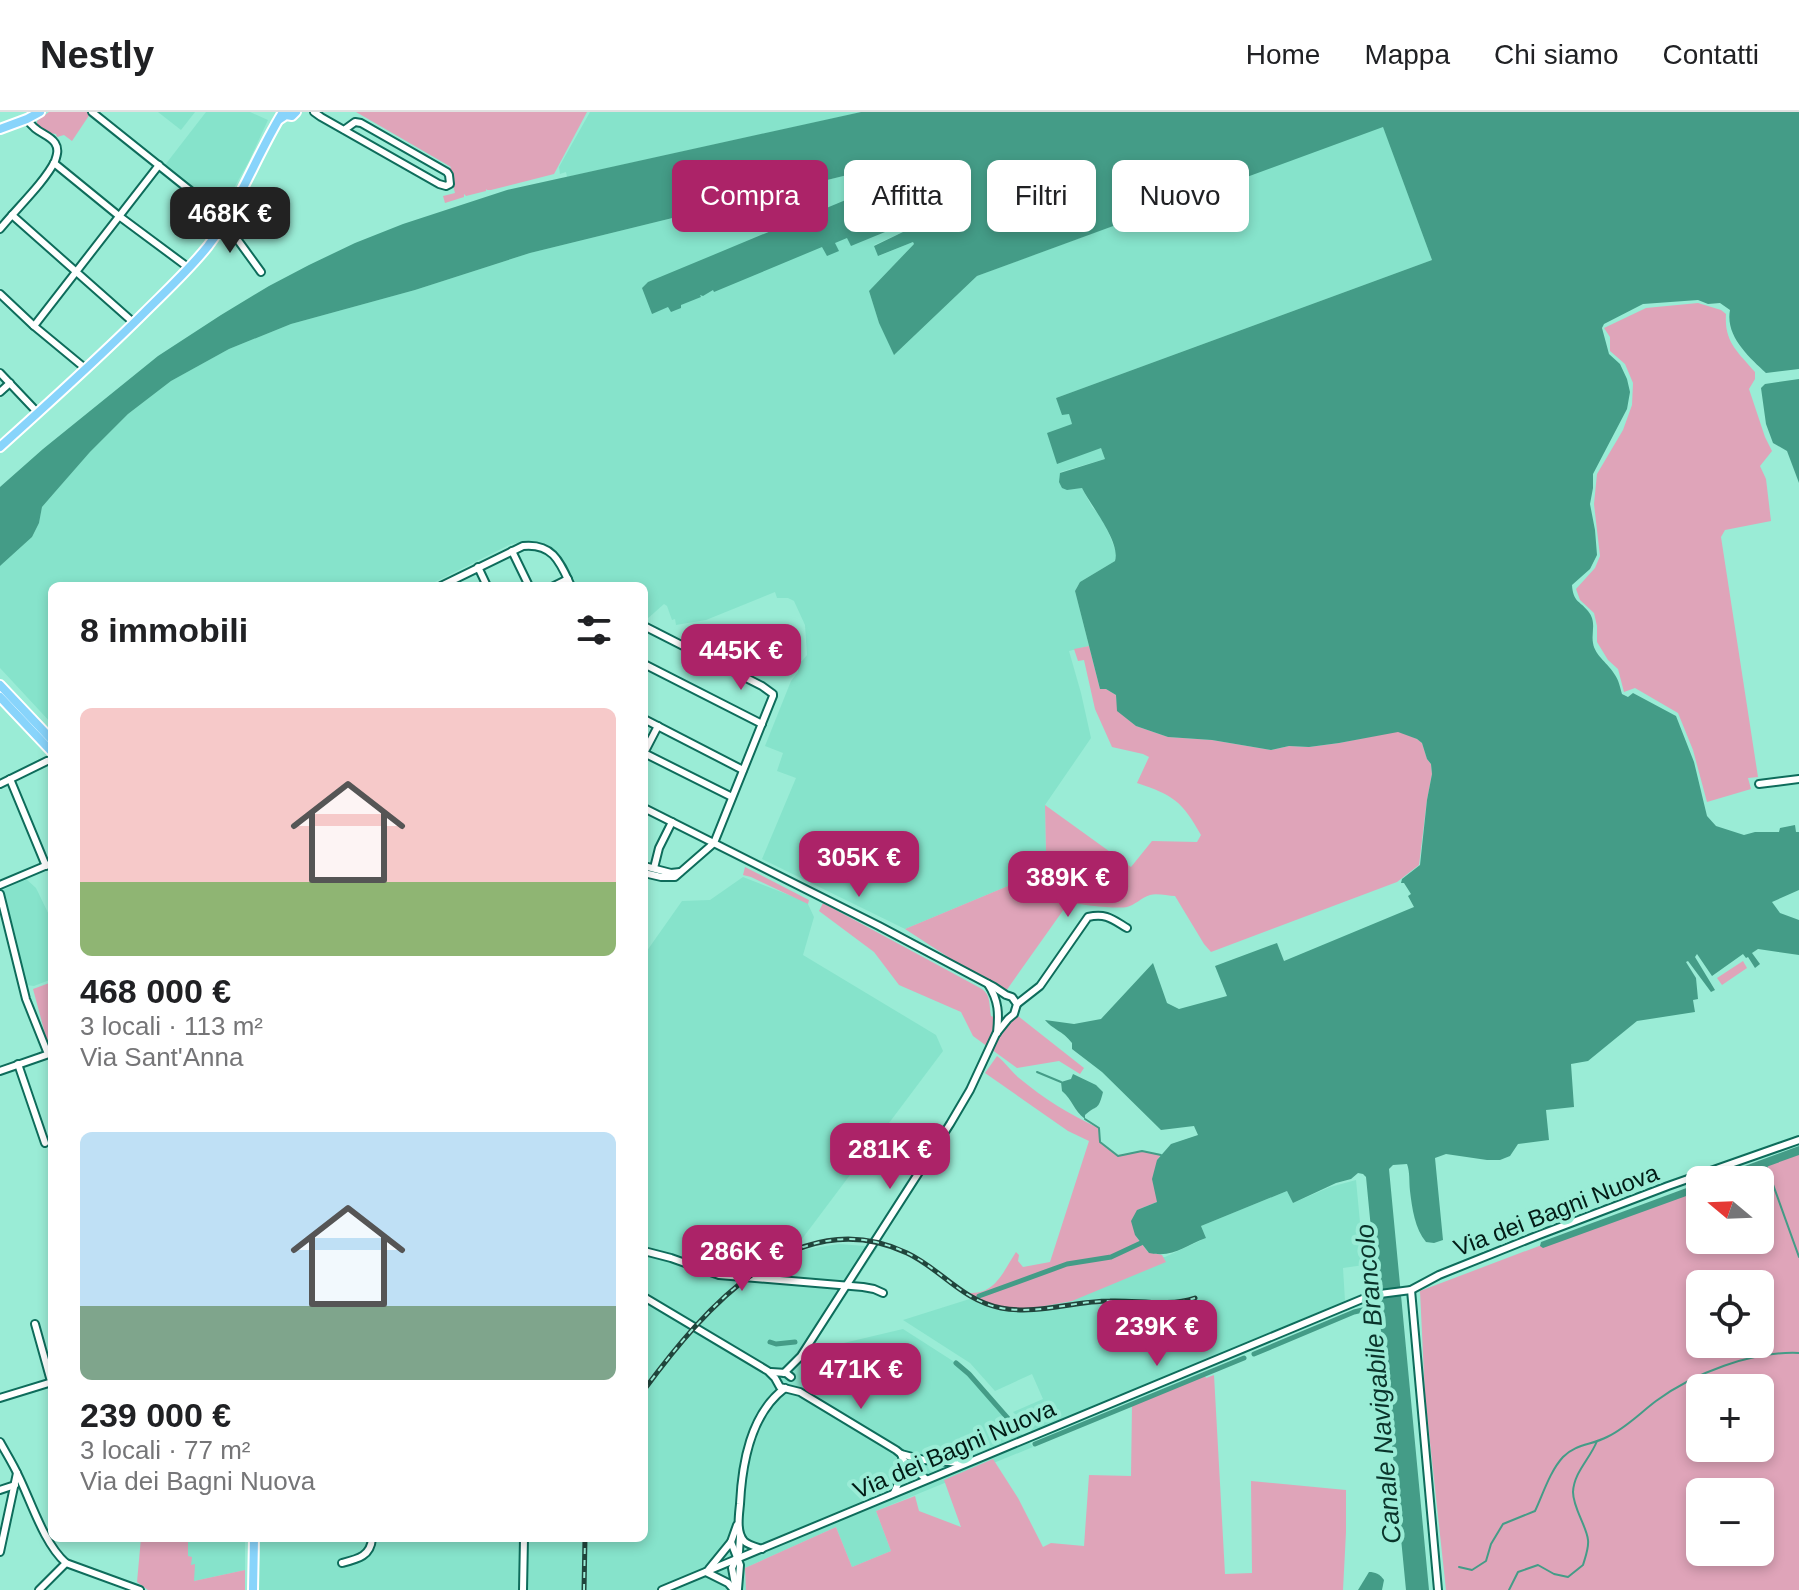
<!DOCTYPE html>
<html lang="it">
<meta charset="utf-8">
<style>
:root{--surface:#fff;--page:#f6f6f6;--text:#202124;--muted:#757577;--line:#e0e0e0;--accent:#ac2368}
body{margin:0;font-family:Arial,sans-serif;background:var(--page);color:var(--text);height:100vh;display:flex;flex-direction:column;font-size:30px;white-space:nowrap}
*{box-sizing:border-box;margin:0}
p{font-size:26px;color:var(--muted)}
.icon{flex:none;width:44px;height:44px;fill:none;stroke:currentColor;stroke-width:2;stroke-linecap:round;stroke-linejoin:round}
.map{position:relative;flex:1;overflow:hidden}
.drawer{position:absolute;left:48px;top:470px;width:600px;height:960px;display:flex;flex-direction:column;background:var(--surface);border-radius:12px;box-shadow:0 4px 12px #0003}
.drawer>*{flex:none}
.hud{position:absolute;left:672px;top:48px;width:760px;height:72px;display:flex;gap:16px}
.needle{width:52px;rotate:289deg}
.fabs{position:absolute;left:1686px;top:1054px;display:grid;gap:16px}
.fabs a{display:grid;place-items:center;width:88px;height:88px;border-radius:12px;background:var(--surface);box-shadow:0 4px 12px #0003;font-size:40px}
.price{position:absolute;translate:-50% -68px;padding:0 18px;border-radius:16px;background:var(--accent);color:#fff;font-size:26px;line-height:52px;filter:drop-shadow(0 2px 4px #0008)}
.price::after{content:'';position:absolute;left:50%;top:48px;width:24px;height:18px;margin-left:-12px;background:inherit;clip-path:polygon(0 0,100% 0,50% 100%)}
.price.selected{background:#222;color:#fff}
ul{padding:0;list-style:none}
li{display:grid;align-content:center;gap:16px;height:424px;padding:0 32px}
li span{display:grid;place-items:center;height:248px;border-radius:12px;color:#555}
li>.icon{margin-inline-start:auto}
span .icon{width:144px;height:144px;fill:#fffc;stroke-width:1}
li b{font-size:34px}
h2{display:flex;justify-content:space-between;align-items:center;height:96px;padding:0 32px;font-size:34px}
.pill{padding:0 28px;border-radius:12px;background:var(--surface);box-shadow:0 4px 12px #0003;font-size:28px;line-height:72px}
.pill.selected{background:var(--accent);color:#fff}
header{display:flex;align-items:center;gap:48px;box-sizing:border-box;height:112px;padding:0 40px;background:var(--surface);border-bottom:2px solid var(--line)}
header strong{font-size:38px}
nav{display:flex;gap:44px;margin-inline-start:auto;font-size:28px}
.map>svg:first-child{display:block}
</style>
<header>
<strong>Nestly</strong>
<nav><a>Home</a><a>Mappa</a><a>Chi siamo</a><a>Contatti</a></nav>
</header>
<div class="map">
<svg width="1799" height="1478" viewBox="0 0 1799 1478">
<rect width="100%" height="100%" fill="#9aecd6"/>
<!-- built -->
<g fill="#86e3cb">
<path d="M158,0h37l-14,18z"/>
<path d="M206,0h44l18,8 -19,41 -25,45h-9l-50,-41z"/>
<path d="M590,0h272l-295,65 -1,-5 -6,2 -1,-7z"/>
<path d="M1383,14l49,134 -376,138 13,15 3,11 29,24 4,11 -45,13 12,17 10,-1 10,19 11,12 14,35 -2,7 -35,21 -5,9 14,55 -20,5 12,42 10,45 -46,67 1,51 -14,20 -127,53 -143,-70 34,-81 -19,-7 6,-18 -18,-7 26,-65 7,-9v-10l4,-1 5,-6 -2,-30 -11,-24 -6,-3h-11l-2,-6 -69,28 -30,5 -1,-6 -3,1 -5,-14 -3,-2 -18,16 -2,-1v-33h-69l-11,-23 -6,-8 -14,-11 -13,-3 -20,3 -84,42h-375v138l-52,-56v-102l32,-29 7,-14 3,-16 13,-15 35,-40 38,-38 43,-33 58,-32 62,-25 124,-34 115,-37 354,-87 6,16 -4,2 19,47 -31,14 5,11 34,-14 1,2 -45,47 10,32 16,31 82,-78z"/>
<path d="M743,765l64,25 7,15 -11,38 133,80 7,16 -141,188 -55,33 10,4 30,-19 21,-8 31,-5 39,3 -68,104 93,-22 53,34 13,11 64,73 -157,64 15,40 -39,16 -16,-40 -91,41 1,22h-488v-52h386v-583l38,-54 28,-1z"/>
<path d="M26,767l10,9 16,33v58l-18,7 -8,-1 -25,-94z"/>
<path d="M1356,1068l8,85 -21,3 2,33 -313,131 -19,-20 30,-13 -11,-25 -37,17 -25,-28 -67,-43 168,-53 94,-10 41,-19 -5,-12 86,-35 6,12 37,-16z"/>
<path d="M188,1426h57v32l-51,11 -6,-25z"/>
</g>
<!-- green -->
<g fill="#dfa4b9" fill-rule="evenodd">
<path d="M49,0h38l3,2 -18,27 -8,-6 -7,2 -1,-3 -8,-1 -11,-8v-4z"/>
<path d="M356,0h231l-33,62 -63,16h-4l-1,-1v2l-20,5 -2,-2v3l-19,6 -2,-7 12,-3 -6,-23 2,-3z"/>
<path d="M1698,191l23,7 5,4c-2,28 12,38 29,58v7l-6,10 16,48 7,14 -12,15 6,13 5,42 -46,9 -4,7 37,240 -10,1 3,11 -44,13 -14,-52 -15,-37 -43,-25 -11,4 -6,-23 -10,-9 -11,-18v-16l-3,-13 -14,-13 -4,-11 19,-21 5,-12 -6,-52 3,-30 26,-44 9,-25 1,-22 -8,-19 -15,-13v-14l-6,-9 42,-20z"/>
<path d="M1089,534l11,43h6l10,6 2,16 18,15 32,11 44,3 59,10 18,-4 20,1 30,-4 59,-12 19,8 5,4 5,16 4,5 1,10 -5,26 -8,65 -22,17 -186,70 -7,-8 -29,-48c-7,0 -18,-3 -25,-1 -9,3 -15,10 -23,12 -10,2 -48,-2 -58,-5l-63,89 -41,-23 -60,-39 127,-53h10l5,-7 3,-12 -4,-5 -1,-47 86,62 21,-26 45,1 4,-7c-19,-34 -28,-40 -64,-52l12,-26 -6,-3 -31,-7 -17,-38 -11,-49 -6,1 -4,-12z"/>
<path d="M745,755l64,33 -1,4 -57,-27 -8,-2z"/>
<path d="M823,791l159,86c9,6 7,17 9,27l17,6 4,-5 6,-1 66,52 -4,6 -21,-13 -42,7 -44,-32 -12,-24 -62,-27 -25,-33 -55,-41z"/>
<path d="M1743,849l4,7 -25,17 -5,-7z"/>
<path d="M52,870v65l-3,1 -16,-59z"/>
<path d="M997,944c8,6 14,15 22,22 24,20 51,37 80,50l1,14 18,13 24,-4 19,4 -4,5v42l-20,8 -2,25 13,17 14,3 4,7 -94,39 -49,9 -31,-4 -30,-14c32,6 39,-17 54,-40l3,3 -1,6 5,6 27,-5 39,-121 -21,-10 -83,-58z"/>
<path d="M1799,1036v442h-353l-21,-194 -5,-105 280,-106v55h60v-60h-46zM1700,1172h60v60h-60zM1700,1276h60v60h-60zM1700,1380h60v60h-60z"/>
<path d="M1214,1263l11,199 27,-1 -1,-92 95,9v42l-3,58h-597l-1,-22 91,-41 16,40 39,-16 -15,-40 39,-15 4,15 42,16 -17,-47 49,-21 25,39 25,49 8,-4 33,3 5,-71 42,1 1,-71 73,-29 1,2z"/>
<path d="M141,1426h47v18l4,1 -1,8 4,-1 -1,17 51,-11v20h-97l-11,-8z"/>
</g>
<!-- water -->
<g fill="#449c87">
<path d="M861,0h938v257l-33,4c-17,-16 -41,-37 -36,-63l-10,-7 -12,1 -10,-4 -55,4 -39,20 -2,4 7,26 11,10 7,15 3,13 -3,17 -34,65v14l-3,16 5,26 2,25 -7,14 -18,16c1,17 8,16 16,26 9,11 3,21 5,32 2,13 16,21 22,32 4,6 5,12 7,19l6,3 5,-4 43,23 18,46 13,54 9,10 28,9 11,-3h24l1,-4 15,-3 1,7h3v58l-27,12 8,11 19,7v35l-41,-6 -6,4 8,11 -5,4 -7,-11 -2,1 -3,-4 -31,22 -15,-22 -2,3 20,33 -4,2 -23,-31 -2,1 10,16 2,21 -5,1 2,12 -58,9 -49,40 -17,3 3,43 -28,3 3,30 -31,4 -8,12 -10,4h-13l-41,-6 -11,4 8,82 -9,3 -8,-1c-11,-13 -14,-34 -16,-51 -1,-10 0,-19 -3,-27l-14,1 -4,4 40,421h-23l-40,-413 -3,-3 -5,-1 -7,6 -15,4 -43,20 -6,-12 -86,35 5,12c-22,8 -32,20 -57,15l-14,-18 -4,-14 6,-11 20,-8 -5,-23 5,-19 14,-16 27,-9 -4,-9 -33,4 -59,-58 -30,-23v-6c-9,-12 -20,-14 -27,-23l29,4 27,-5 52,-56 14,40 12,6 48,-13 -12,-30 62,-23 7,18 130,-54 -6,-11 3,-2 -7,-11h-3l1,-4 18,-14 7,-65 5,-26 -1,-10 -4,-5 -5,-16 -5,-4 -19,-7 -59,11 -30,4 -20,-1 -18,4 -59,-10 -44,-3 -32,-11 -19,-15 -1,-16 -10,-6h-6l-25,-98 5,-9 35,-21c6,-19 -24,-55 -33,-73l-15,2 -5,-2 -3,-6 1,-9 45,-14 -4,-11 -44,16 -10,-31 25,-9 -3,-10 -7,1 -6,-17 376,-138 -49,-133 -406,149 -83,79 -15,-32 -10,-32 45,-47 -1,-2 -35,14 -4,-10 31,-15 -3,-6 -51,21 -4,-8 -12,5 4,8 -12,5 -5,-9 -108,45 -1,-2 -10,6 -3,-1 1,2 -20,8v3l-10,4 -3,-5 -16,7 -10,-26 6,-6 241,-100 -5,-16 -354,87 -115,37 -124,34 -62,25 -58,32 -43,33 -38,38 -35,40 -13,15 -3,16 -7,14 -32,29v-79l43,-38 115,-93 63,-41 48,-29 40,-21 46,-22 48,-19 104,-34z"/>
<path d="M1799,267v104l-12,-32 -14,-8 -7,-19 -5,-36 4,-4z"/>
<path d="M1073,962l23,11 7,7c-5,20 -6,12 -18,23v4c-12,-9 -12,-19 -23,-28l-1,-9 10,-3z"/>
<path d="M1799,1034v9l-69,25h-23z"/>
<path d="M1700,1071v8l-157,57 -3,-2 1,-4z"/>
<path d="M1369,1460c6,0 11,2 15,8l-2,10h-24z"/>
</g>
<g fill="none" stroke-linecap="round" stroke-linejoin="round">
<!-- stream -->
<g stroke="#449c87" stroke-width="2">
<path d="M1037,960l24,10"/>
<path d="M1085,1007l14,9 1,14 18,14 24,-5 19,4"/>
<path d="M1766,1053l33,92"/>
<path d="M1459,1455l13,3 14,-9 5,-17 12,-20 32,-13c8,-17 15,-40 28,-54 12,-13 29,-12 44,-20 19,-9 33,-24 49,-36 38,-28 96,-50 143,-48"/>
<path d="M1509,1478l9,-18 20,-7 16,9 14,3 15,-12c2,-7 6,-17 5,-25 -1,-13 -15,-32 -15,-48 1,-20 17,-33 24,-51"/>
</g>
<!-- canal -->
<g stroke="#449c87" stroke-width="5">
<path d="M979,1184l88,-32 44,-7 30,-14"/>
<path d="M770,1230l6,2 19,-2"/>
<path d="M1254,1242l100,-42 13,-3h17"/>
<path d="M956,1251l13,11 50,57"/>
<path d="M1035,1332l209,-86"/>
</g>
<defs>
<g id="minor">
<path d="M92,0l115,92 17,17 37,51"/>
<path d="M314,0l7,5 118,67 7,2 4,-2 -1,-9 -2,-3 -86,-49 -6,-1 -11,8"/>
<path d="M54,51l65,53 70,52"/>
<path d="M12,103l122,108"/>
<path d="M0,117c16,-20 44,-46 55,-68 2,-6 4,-12 0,-18 -7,-10 -19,-9 -28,-24"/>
<path d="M0,182l34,32 52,43"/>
<path d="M34,214l125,-161"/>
<path d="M0,261l38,40"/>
<path d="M0,280l10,-9"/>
<path d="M512,439l17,35"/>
<path d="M478,455l9,19"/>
<path d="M441,474l82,-40c30,-3 37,16 48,40"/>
<path d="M554,474l14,-7"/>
<path d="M644,514l118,60 11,8v2l-59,147 -39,34h-14l-17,-4"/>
<path d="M644,552l118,60"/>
<path d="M644,607l99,51"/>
<path d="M644,641l88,44"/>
<path d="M644,641l14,-27"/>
<path d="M10,667l36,87"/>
<path d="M0,672l47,-23 5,-1"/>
<path d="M1759,672l40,-5"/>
<path d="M644,696l235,118 115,61 12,8 6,2 5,7 -3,10 -6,5 -12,15 -26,56 -20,34 -149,232 -17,17"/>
<path d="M644,754l27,7 9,-1"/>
<path d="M654,756l5,-20 13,-26"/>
<path d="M0,773l52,-22"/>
<path d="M0,782l26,105 22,55"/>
<path d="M988,872c11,17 11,30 9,49"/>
<path d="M1017,892l23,-18 48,-69c18,-4 24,2 39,11"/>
<path d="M18,952l27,79"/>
<path d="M0,959l49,-17"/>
<path d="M644,1139l27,7 48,17 144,12 11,2 9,4"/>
<path d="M1411,1178l27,300"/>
<path d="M644,1185l124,74 7,7 5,9 20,5 96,58 5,4 2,6 23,19"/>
<path d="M35,1212l17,61"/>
<path d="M771,1260l15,1 5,4"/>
<path d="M0,1286l52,-16"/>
<path d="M0,1330c6,11 13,22 18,33 13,26 26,69 48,88l74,27"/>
<path d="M901,1342l23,6 37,3"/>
<path d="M0,1378l15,-5"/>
<path d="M894,1381l8,-19 1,-14"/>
<path d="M731,1430l9,23 -2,24"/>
<path d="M762,1437c-6,-2 -14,-4 -18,-8 -8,-9 -5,-26 -4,-37 2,-40 10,-90 45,-116"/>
<path d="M0,1440l17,-79"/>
<path d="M342,1451c16,-4 29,-7 30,-25"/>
<path d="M709,1457l22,-27 6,-17"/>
<path d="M706,1460l22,11 6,7"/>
<path d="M39,1478l27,-27"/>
<path d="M523,1478l1,-52"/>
<path d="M662,1478l710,-295 39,-5 28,-15 100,-40 129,-49 131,-46"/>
<path d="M736,1478l-4,-22 7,-16 1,-16"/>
</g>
<g id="major">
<path d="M280,7l6,-4 6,1 4,-4"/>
<path d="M0,17l27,-10 13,-7"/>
<path d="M0,335c49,-44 98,-88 144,-134 22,-22 45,-43 64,-67 31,-41 48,-90 75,-134"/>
<path d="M0,573l52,55"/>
<path d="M0,585l52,55"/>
<path d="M253,1478l1,-52"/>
</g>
</defs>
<!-- minor casing -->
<use href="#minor" stroke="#0e6c5b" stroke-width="10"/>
<!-- major casing -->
<use href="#major" stroke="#fff" stroke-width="12"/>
<!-- minor -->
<use href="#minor" stroke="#fff" stroke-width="6"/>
<!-- major -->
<use href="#major" stroke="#88d4fb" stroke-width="8"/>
<defs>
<g id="rail">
<path d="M693,536l15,10"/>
<path d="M644,1278c59,-80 152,-190 263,-137 34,16 54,47 94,55 37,7 72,-7 109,-7 28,-1 58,6 85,-3"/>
<path d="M584,1478l1,-52"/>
</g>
</defs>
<!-- rail casing -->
<use href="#rail" stroke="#20453c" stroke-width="5"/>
<!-- rail -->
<use href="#rail" stroke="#9aecd6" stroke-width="2" stroke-dasharray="6" stroke-linecap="butt"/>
</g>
<g text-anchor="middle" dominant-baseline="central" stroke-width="8" stroke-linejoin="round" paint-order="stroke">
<!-- street labels -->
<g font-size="24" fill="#021c16" stroke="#9aecd6">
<text transform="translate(1556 1098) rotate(-21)">Via dei Bagni Nuova</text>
<text transform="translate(954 1337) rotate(-23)">Via dei Bagni Nuova</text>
</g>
<!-- water labels -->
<g font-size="26" font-style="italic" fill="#0a342b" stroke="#9aecd6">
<text transform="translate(1378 1272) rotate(-95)">Canale Navigabile Brancolo</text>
</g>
</g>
</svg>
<div class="fabs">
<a><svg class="needle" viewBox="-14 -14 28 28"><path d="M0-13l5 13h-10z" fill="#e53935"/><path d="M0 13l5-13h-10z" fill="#757577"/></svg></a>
<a><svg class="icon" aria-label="locate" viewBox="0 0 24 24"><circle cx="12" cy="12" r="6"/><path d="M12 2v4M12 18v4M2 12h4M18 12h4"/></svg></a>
<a>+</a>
<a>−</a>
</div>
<b class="price selected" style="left:230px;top:143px">468K €</b>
<b class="price" style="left:741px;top:580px">445K €</b>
<b class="price" style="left:859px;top:787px">305K €</b>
<b class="price" style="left:1068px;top:807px">389K €</b>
<b class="price" style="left:890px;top:1079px">281K €</b>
<b class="price" style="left:742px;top:1181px">286K €</b>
<b class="price" style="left:1157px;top:1256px">239K €</b>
<b class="price" style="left:861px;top:1299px">471K €</b>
<div class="hud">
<a class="pill selected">Compra</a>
<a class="pill">Affitta</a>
<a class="pill">Filtri</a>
<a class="pill">Nuovo</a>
</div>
<section class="drawer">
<h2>8 immobili<svg class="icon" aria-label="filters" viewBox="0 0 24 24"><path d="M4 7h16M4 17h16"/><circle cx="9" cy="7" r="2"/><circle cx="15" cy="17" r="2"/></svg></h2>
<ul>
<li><span style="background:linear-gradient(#f6c9c9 70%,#8fb573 0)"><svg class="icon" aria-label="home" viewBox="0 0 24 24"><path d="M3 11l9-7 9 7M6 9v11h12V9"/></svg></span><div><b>468 000 €</b><p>3 locali · 113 m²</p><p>Via Sant'Anna</p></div></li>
<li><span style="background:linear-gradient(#bfe0f5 70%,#7fa58c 0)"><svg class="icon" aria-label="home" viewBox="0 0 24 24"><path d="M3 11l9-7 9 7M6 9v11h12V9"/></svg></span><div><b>239 000 €</b><p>3 locali · 77 m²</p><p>Via dei Bagni Nuova</p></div></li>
</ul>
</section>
</div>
